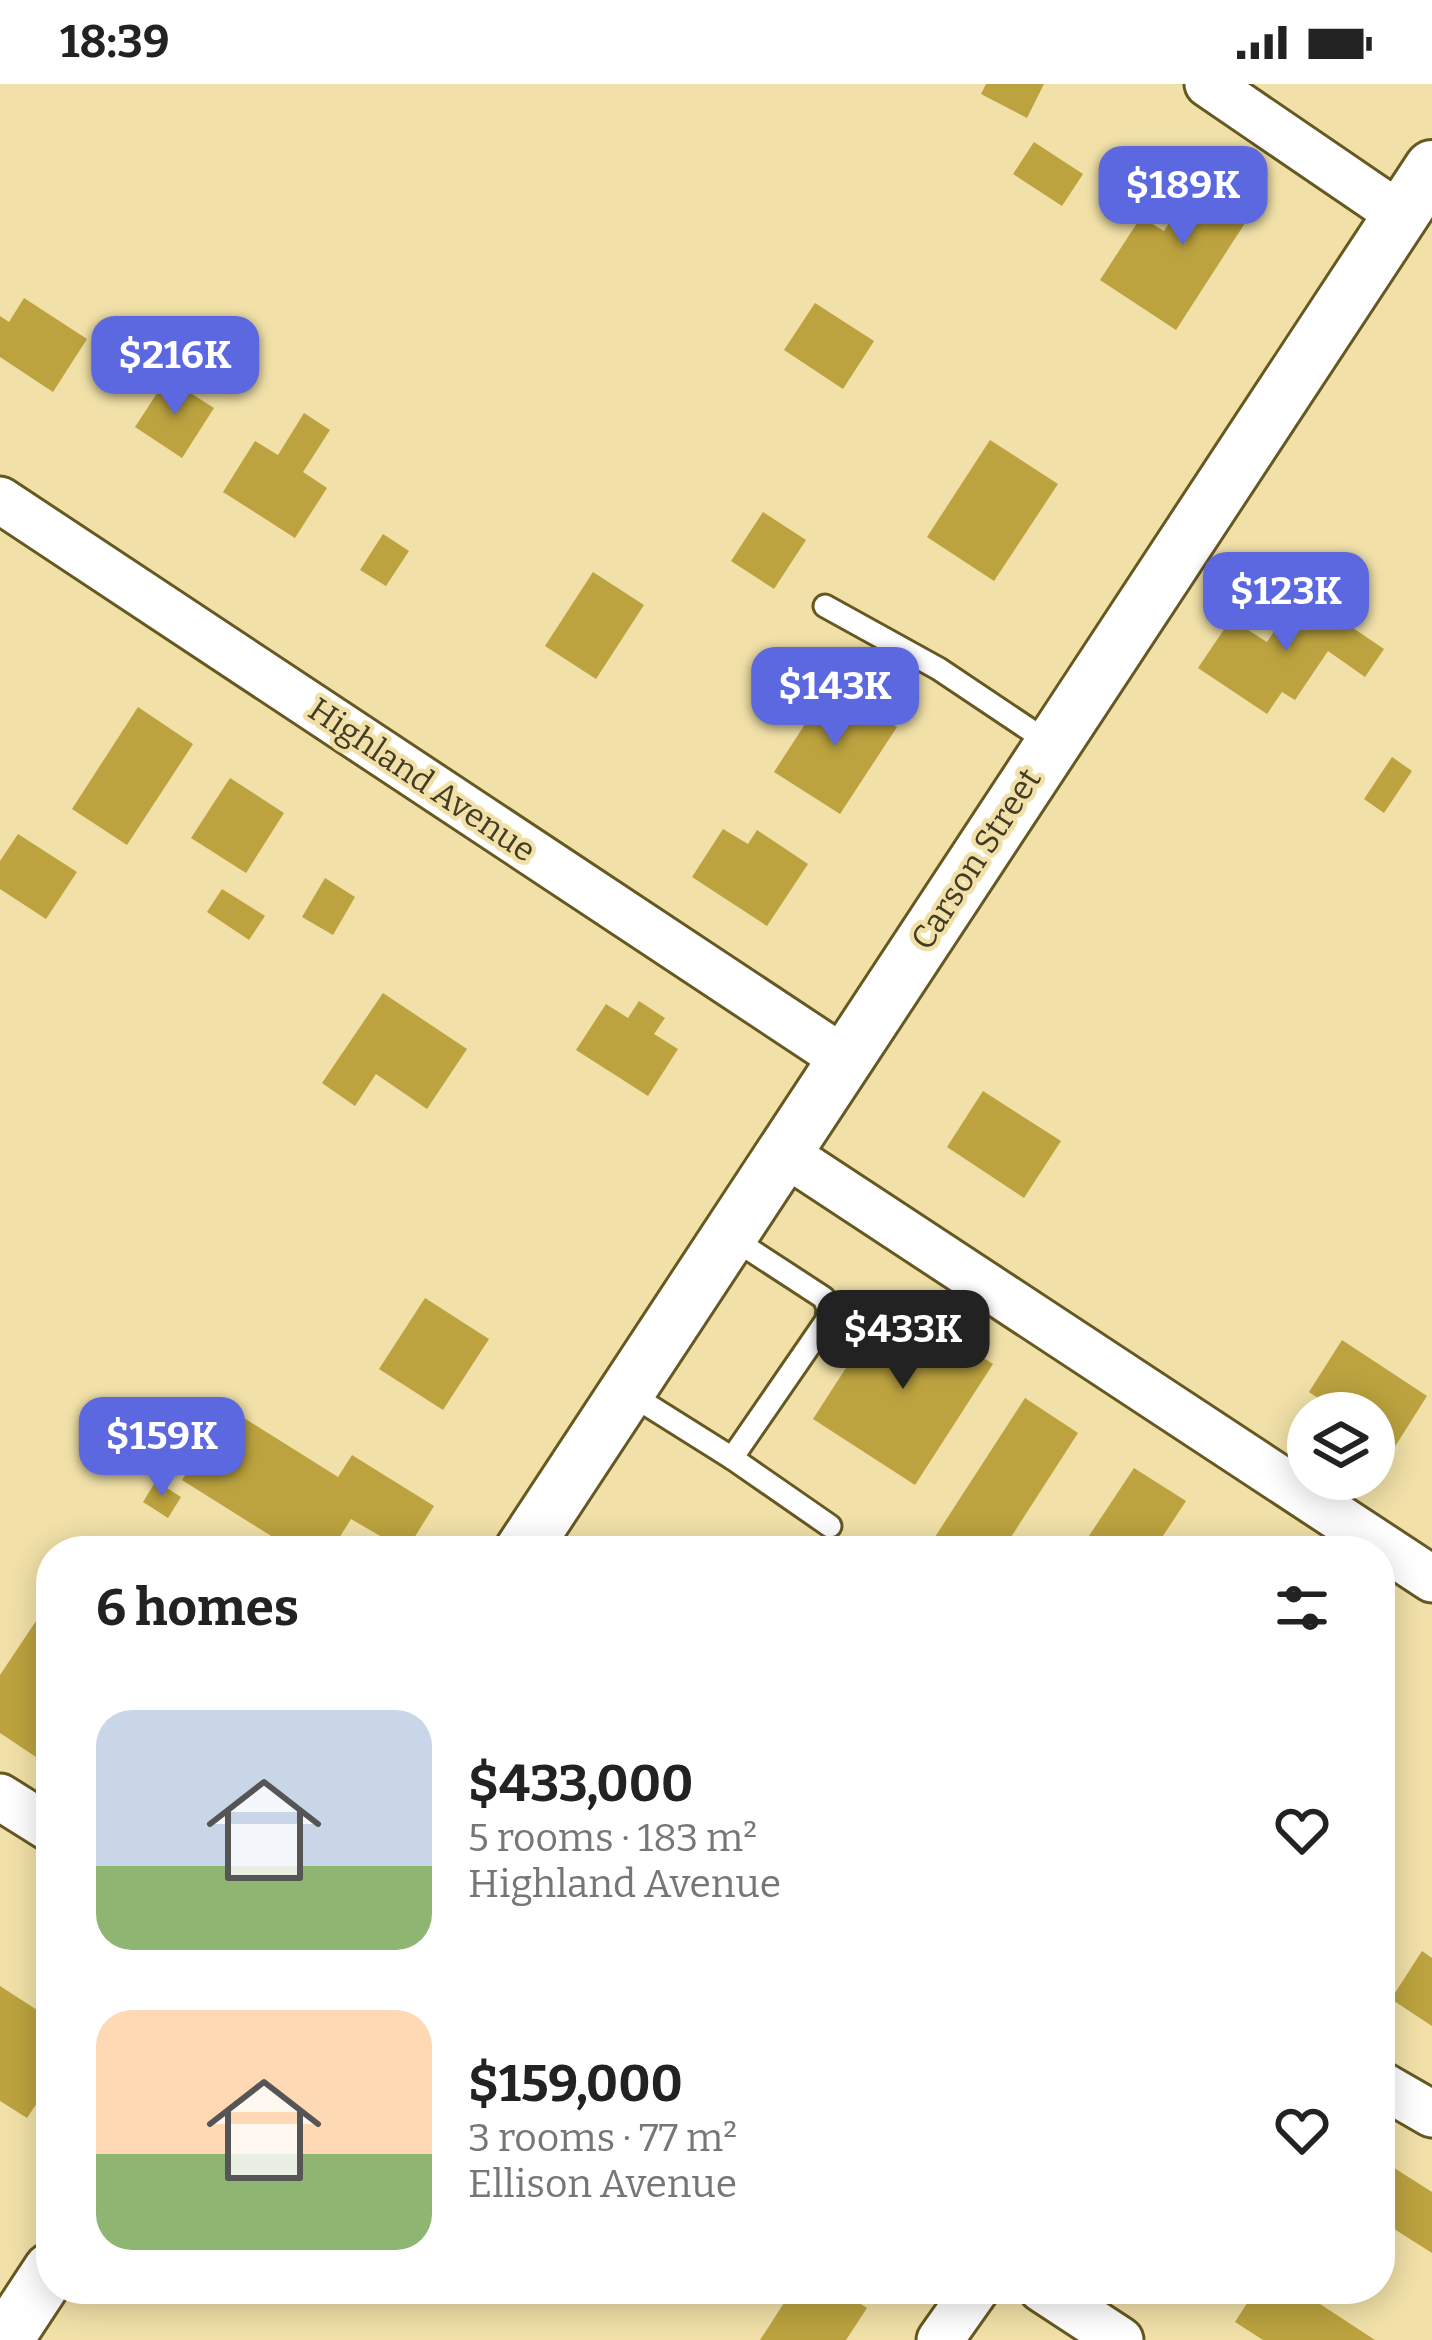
<!DOCTYPE html>
<meta charset="utf-8">
<style>
:root{--surface:#fff;--page:#f2f2f2;--text:#222;--muted:#767676;--accent:#5c68e0}
body{margin:0;font-family:Bitter,serif;background:var(--page);color:var(--text);height:100vh;display:flex;flex-direction:column;font-size:45px;white-space:nowrap}
*{box-sizing:border-box;margin:0}
p{font-size:39px;color:var(--muted)}
.icon{flex:none;width:66px;height:66px;fill:none;stroke:currentColor;stroke-width:2;stroke-linecap:round;stroke-linejoin:round}
.map{position:relative;flex:1;overflow:hidden}
.sheet{position:absolute;left:36px;top:1452px;width:1359px;height:768px;display:flex;flex-direction:column;background:var(--surface);border-radius:48px;box-shadow:0 6px 30px #0003}
.sheet>*{flex:none}
.controls{position:absolute;left:1287px;top:1308px;display:grid;gap:24px}
.controls a{display:grid;place-items:center;width:108px;height:108px;border-radius:50%;background:var(--surface);box-shadow:0 6px 30px #0003;font-size:60px}
.price{position:absolute;translate:-50% -102px;padding:0 27px;border-radius:24px;background:var(--accent);color:#fff;font-size:39px;line-height:78px;filter:drop-shadow(0 3px 6px #0008)}
.price::after{content:'';position:absolute;left:50%;top:72px;width:36px;height:27px;margin-left:-18px;background:inherit;clip-path:polygon(0 0,100% 0,50% 100%)}
.price.active{background:#222;color:#fff}
ul{padding:0;list-style:none}
li{display:flex;align-items:center;gap:36px;height:300px;padding:0 60px}
li span{display:grid;place-items:center;flex:none;width:336px;height:240px;border-radius:36px;color:#555}
li>.icon{margin-inline-start:auto}
span .icon{width:144px;height:144px;fill:#fffc;stroke-width:1}
li b{font-size:51px}
h2{display:flex;justify-content:space-between;align-items:center;height:144px;padding:0 60px;font-size:51px}
.status{display:flex;justify-content:space-between;align-items:center;height:84px;padding:0 60px;background:var(--surface);direction:ltr}
.status svg{height:33px;fill:currentColor}
.map>svg:first-child{display:block}
</style>
<div class="status"><b>18:39</b><svg viewBox="0 0 49 12"><path d="M0 12V9h3v3zM5 12V6h3v6zM10 12V3h3v9zM15 12V0h3v12zM26 1h20v11H26zM47 4h2v5h-2z"/></svg></div>
<div class="map">
<svg width="1432" height="2256" viewBox="0 0 1432 2256">
<rect width="100%" height="100%" fill="#f1e1a8"/>
<!-- building -->
<g fill="#bca33f">
<path d="M986,0h58l-17,34 -46,-24z"/>
<path d="M1034,58l49,32 -21,32 -49,-32z"/>
<path d="M1229,81l38,24 -91,141 -76,-50 41,-63 23,14 33,-51 16,9z"/>
<path d="M24,214l63,41 -34,53 -53,-35v-41l9,6z"/>
<path d="M815,219l59,38 -31,48 -59,-39z"/>
<path d="M167,294l47,30 -32,50 -47,-31z"/>
<path d="M304,329l26,17 -27,42 24,16 -32,50 -72,-46 32,-51 23,14z"/>
<path d="M990,356l68,44 -64,97 -67,-44z"/>
<path d="M763,428l43,28 -32,49 -43,-28z"/>
<path d="M383,450l26,17 -23,35 -26,-16z"/>
<path d="M593,488l51,33 -48,74 -51,-33z"/>
<path d="M1300,508l84,57 -19,28 -37,-26 -33,49 -13,-8 -15,22 -69,-46 33,-49 36,23z"/>
<path d="M831,600l66,43 -57,87 -66,-42z"/>
<path d="M138,623l55,37 -66,101 -55,-36z"/>
<path d="M1392,673l20,14 -28,42 -20,-14z"/>
<path d="M230,694l54,35 -38,60 -55,-35z"/>
<path d="M723,745l25,15 9,-14 51,34 -41,62 -75,-49z"/>
<path d="M18,750l59,38 -31,47 -46,-30v-28z"/>
<path d="M325,794l30,19 -22,38 -31,-18z"/>
<path d="M222,805l43,27 -16,24 -42,-28z"/>
<path d="M383,909l84,56 -40,60 -51,-35 -21,32 -33,-23z"/>
<path d="M639,917l26,17 -11,16 24,15 -30,47 -72,-46 30,-46 22,14z"/>
<path d="M983,1007l78,50 -37,57 -77,-51z"/>
<path d="M425,1214l64,41 -46,71 -64,-41z"/>
<path d="M891,1214l102,66 -78,121 -102,-66z"/>
<path d="M1342,1256l85,56 -33,52 -20,-13v-22h-34l-31,-21z"/>
<path d="M1025,1314l53,35 -76,118h-52l-17,-11z"/>
<path d="M228,1324l110,69 14,-22 82,51 -28,45 -55,-32 -20,32h-36l-113,-71z"/>
<path d="M1134,1384l52,33 -33,50h-74z"/>
<path d="M156,1397l25,16 -13,21 -25,-16z"/>
<path d="M38,1534l13,8v141l-51,-34v-58z"/>
<path d="M1422,1867l10,7v68l-41,-27z"/>
<path d="M0,1902l51,33v63l-24,36 -27,-17z"/>
<path d="M1380,2075l52,33v61l-52,-33z"/>
<path d="M793,2205h45l29,19 -21,32h-86z"/>
<path d="M1256,2205h41l78,51h-112l-28,-18z"/>
</g>
<g fill="none" stroke-linecap="round" stroke-linejoin="round">
<defs>
<g id="service">
<path d="M825,522l114,63 112,75"/>
<path d="M627,1308l105,66 95,-138 1,-12 -4,-10 -95,-62"/>
<path d="M732,1374l98,68"/>
</g>
<g id="minor">
<path d="M1208,0l192,131"/>
<path d="M0,416l844,559"/>
<path d="M783,1068l649,427"/>
<path d="M0,1713l51,32"/>
<path d="M1380,2000l52,30"/>
<path d="M1042,2205l78,51"/>
<path d="M940,2256l36,-51"/>
</g>
<g id="tertiary">
<path d="M522,1467l910,-1383"/>
<path d="M5,2256l46,-70"/>
</g>
</defs>
<!-- service casing -->
<use href="#service" stroke="#665821" stroke-width="27"/>
<!-- minor casing -->
<use href="#minor" stroke="#665821" stroke-width="51"/>
<!-- tertiary casing -->
<use href="#tertiary" stroke="#665821" stroke-width="60"/>
<!-- service -->
<use href="#service" stroke="#fff" stroke-width="21"/>
<!-- minor -->
<use href="#minor" stroke="#fff" stroke-width="45"/>
<!-- tertiary -->
<use href="#tertiary" stroke="#fff" stroke-width="54"/>
</g>
<g text-anchor="middle" dominant-baseline="central" stroke-width="9" stroke-linejoin="round" paint-order="stroke">
<!-- street labels -->
<g font-size="33" fill="#423c25" stroke="#f1e1a8">
<text transform="translate(422 696) rotate(34)">Highland Avenue</text>
<text transform="translate(976 775) rotate(-57)">Carson Street</text>
</g>
</g>
</svg>
<div class="controls">
<a><svg class="icon" aria-label="layers" viewBox="0 0 24 24"><path d="M12 4l9 5-9 5-9-5zM3 14l9 5 9-5"/></svg></a>
</div>
<b class="price" style="left:1183px;top:164px">$189K</b>
<b class="price" style="left:175px;top:334px">$216K</b>
<b class="price" style="left:1286px;top:570px">$123K</b>
<b class="price" style="left:835px;top:665px">$143K</b>
<b class="price active" style="left:903px;top:1308px">$433K</b>
<b class="price" style="left:162px;top:1415px">$159K</b>
<section class="sheet">
<h2>6 homes<svg class="icon" aria-label="filters" viewBox="0 0 24 24"><path d="M4 7h16M4 17h16"/><circle cx="9" cy="7" r="2"/><circle cx="15" cy="17" r="2"/></svg></h2>
<ul>
<li><span style="background:linear-gradient(#c9d6e8 65%,#8fb573 0)"><svg class="icon" aria-label="home" viewBox="0 0 24 24"><path d="M3 11l9-7 9 7M6 9v11h12V9"/></svg></span><div><b>$433,000</b><p>5 rooms · 183 m²</p><p>Highland Avenue</p></div><svg class="icon" aria-label="heart" viewBox="0 0 24 24"><path d="M12 20l-8-8c-3-5 5-10 8-4 3-6 11-1 8 4z"/></svg></li>
<li><span style="background:linear-gradient(#ffd9b3 60%,#8fb573 0)"><svg class="icon" aria-label="home" viewBox="0 0 24 24"><path d="M3 11l9-7 9 7M6 9v11h12V9"/></svg></span><div><b>$159,000</b><p>3 rooms · 77 m²</p><p>Ellison Avenue</p></div><svg class="icon" aria-label="heart" viewBox="0 0 24 24"><path d="M12 20l-8-8c-3-5 5-10 8-4 3-6 11-1 8 4z"/></svg></li>
</ul>
</section>
</div>
